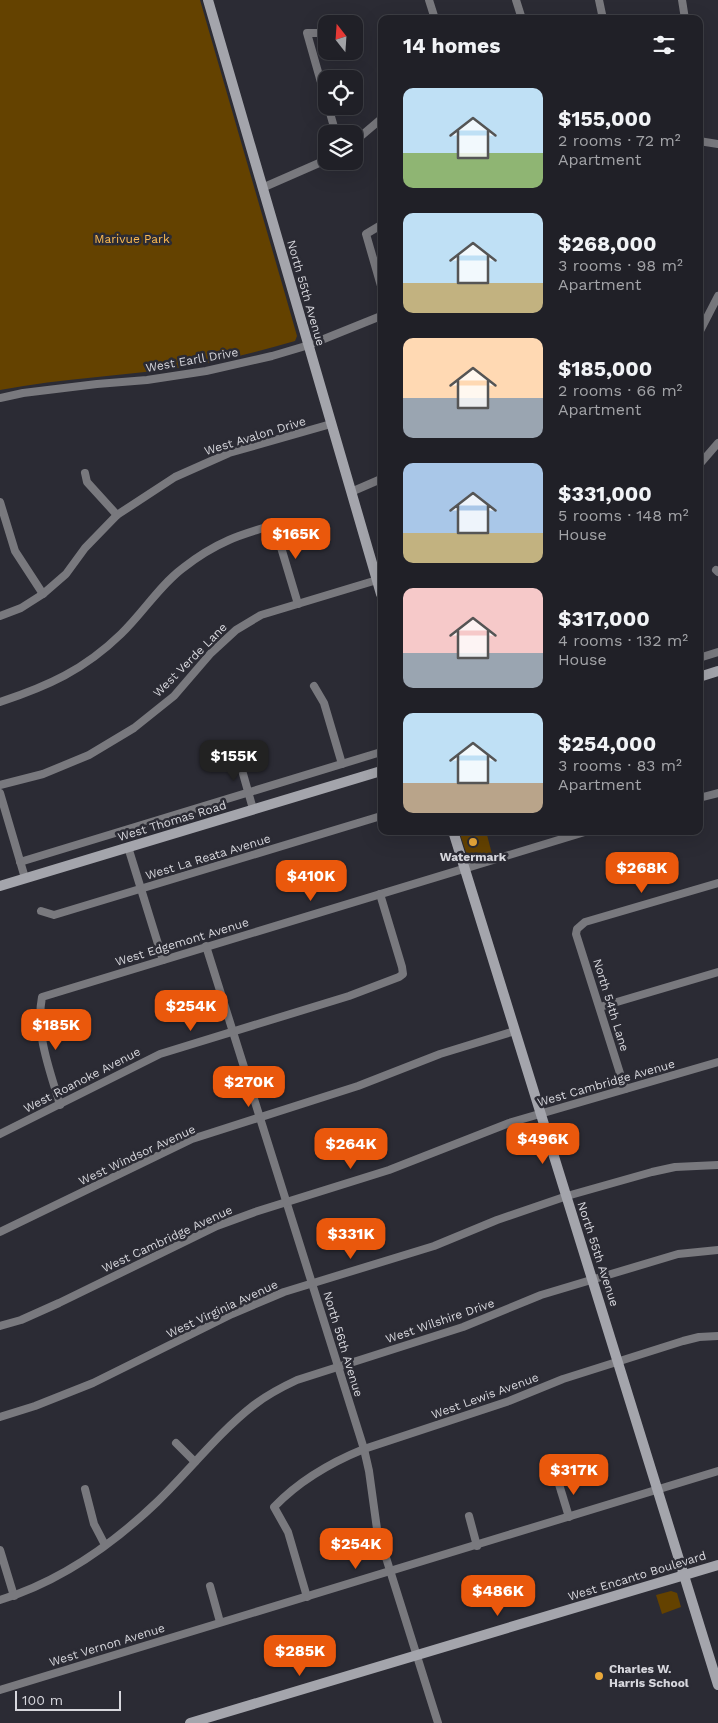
<!DOCTYPE html>
<meta charset="utf-8">
<style>
:root{--surface:#202027;--page:#28282f;--text:#f1f3f6;--muted:#a2a3a7;--line:#3d3e44;--accent:#ea580c}
body{margin:0;font-family:"Work Sans",sans-serif;background:var(--page);color:var(--text);height:100vh;display:flex;flex-direction:column;font-size:19px;white-space:nowrap}
*{box-sizing:border-box;margin:0}
p{font-size:16px;color:var(--muted)}
.icon{flex:none;width:28px;height:28px;fill:none;stroke:currentColor;stroke-width:2;stroke-linecap:round;stroke-linejoin:round}
.map{position:relative;flex:1;overflow:hidden}
.panel{position:absolute;left:378px;top:15px;width:325px;height:820px;display:flex;flex-direction:column;background:var(--surface);border-radius:10px;box-shadow:0 5px 20px #0002,0 0 0 1px var(--line)}
.panel>*{flex:none}
.needle{width:32px;rotate:343deg}
.fabs{position:absolute;left:318px;top:15px;display:grid;gap:10px}
.fabs a{display:grid;place-items:center;width:45px;height:45px;border-radius:10px;background:var(--surface);box-shadow:0 5px 20px #0002,0 0 0 1px var(--line);font-size:25px}
.scale{position:absolute;left:15px;bottom:12px;width:106px;box-sizing:border-box;padding-left:5px;border:2px solid #d7d7dd;border-top:0;font-size:14px;line-height:18px;white-space:nowrap;color:#d7d7dd;-webkit-text-stroke:4px #2b2b34;paint-order:stroke}
.price{position:absolute;translate:-50% -42px;padding:0 11px;border-radius:10px;background:var(--accent);color:#fff;font-size:16px;line-height:32px;filter:drop-shadow(0 1px 2px #0008)}
.price::after{content:'';position:absolute;left:50%;top:30px;width:15px;height:11px;margin-left:-8px;background:inherit;clip-path:polygon(0 0,100% 0,50% 100%)}
.price.current{background:#222;color:#fff}
ul{padding:0;list-style:none}
li{display:flex;align-items:center;gap:15px;height:125px;padding:0 25px}
li span{display:grid;place-items:center;flex:none;width:140px;height:100px;border-radius:10px;color:#555}
li>.icon{margin-inline-start:auto}
span .icon{width:60px;height:60px;fill:#fffc;stroke-width:1}
li b{font-size:21px}
h2{display:flex;justify-content:space-between;align-items:center;height:60px;padding:0 25px;font-size:21px}
.map>svg:first-child{display:block}
</style>
<div class="map">
<svg width="718" height="1723" viewBox="0 0 718 1723">
<rect width="100%" height="100%" fill="#2b2b34"/>
<!-- green -->
<g fill="#644200">
<path d="M0,0h200l85,294 12,42 -2,5c-35,10 -69,19 -105,25 -63,10 -127,12 -190,24z"/>
<path d="M459,831h27l6,23c-8,3 -18,8 -25,1z"/>
<path d="M671,1591l6,2 4,14 -19,7 -6,-19z"/>
</g>
<g fill="none" stroke-linecap="round" stroke-linejoin="round">
<!-- street -->
<g stroke="#79797e" stroke-width="8">
<path d="M429,0l6,19"/>
<path d="M516,0l6,19"/>
<path d="M599,0l4,19"/>
<path d="M682,0l3,19"/>
<path d="M326,33h-19l19,67"/>
<path d="M328,106l8,28"/>
<path d="M699,141l19,3"/>
<path d="M354,142l27,-23"/>
<path d="M262,188l64,-28"/>
<path d="M381,225l-15,9 15,52"/>
<path d="M699,333l19,-37"/>
<path d="M0,398l23,-5 74,-9 50,-4 59,-9 66,-15 37,-11 72,-29"/>
<path d="M699,465l19,-22"/>
<path d="M85,473l2,9 30,33"/>
<path d="M351,492l30,-13"/>
<path d="M0,502l15,49 28,43"/>
<path d="M716,570l2,2"/>
<path d="M0,616l21,-8 22,-14 23,-20 19,-26 32,-33 58,-38 54,-24 102,-29"/>
<path d="M699,658l19,-6"/>
<path d="M314,686l10,17 18,61"/>
<path d="M0,702c48,-16 84,-32 121,-68 22,-21 38,-48 62,-66 14,-11 30,-21 46,-28 13,-6 29,-10 43,-15l5,9 21,70"/>
<path d="M236,749l17,60"/>
<path d="M0,785l43,-11 46,-19 45,-27 40,-32 37,-43 25,-23 25,-15 116,-35"/>
<path d="M0,793l25,85"/>
<path d="M699,798l19,-5"/>
<path d="M128,847l35,113"/>
<path d="M20,862l361,-110"/>
<path d="M41,911l13,4 327,-99"/>
<path d="M206,946l158,503 5,22 8,58 61,194"/>
<path d="M600,1007l118,-35"/>
<path d="M625,1089l-49,-155 1,-5 8,-7 133,-39"/>
<path d="M60,1105c-10,-35 -25,-71 -18,-108l546,-166"/>
<path d="M0,1134l160,-80 189,-58 50,-19 4,-3 -1,-7 -22,-73"/>
<path d="M0,1232l192,-93 166,-53 82,-32 75,-23"/>
<path d="M0,1326l21,-6 38,-17 158,-77 38,-14 134,-42 120,-47 209,-61"/>
<path d="M0,1417l35,-11 58,-23 139,-69 52,-22 150,-46 63,-26 70,-24 85,-24 23,-5 43,-2"/>
<path d="M176,1443l19,19"/>
<path d="M558,1481l11,36"/>
<path d="M85,1489l9,35 11,21"/>
<path d="M469,1516l8,30"/>
<path d="M0,1550l14,46"/>
<path d="M210,1586l10,36"/>
<path d="M307,1597l-19,-65 -14,-25c24,-25 58,-45 90,-58l145,-48 54,-22 120,-38 16,-4 19,-1"/>
<path d="M0,1600c59,-18 113,-56 157,-98 33,-32 61,-69 97,-97 13,-10 28,-18 43,-25l166,-53 78,-32 137,-41 40,-4"/>
<path d="M0,1690l718,-219"/>
</g>
<!-- secondary -->
<g stroke="#a4a5ac" stroke-width="10">
<path d="M208,0l173,594"/>
<path d="M699,677l19,-6"/>
<path d="M453,831l265,854"/>
<path d="M0,886l381,-115"/>
<path d="M190,1723l528,-158"/>
</g>
</g>
<!-- markers -->
<g fill="#eba93a" stroke="#2b2b34" stroke-width="2">
<circle cx="473" cy="842" r="5"/>
<circle cx="599" cy="1676" r="5"/>
</g>
<g text-anchor="middle" dominant-baseline="central" stroke-width="5" stroke-linejoin="round" paint-order="stroke">
<!-- park labels -->
<g font-size="12" fill="#fdbb53" stroke="#2b2b34">
<text x="132" y="239">Marivue Park</text>
</g>
<!-- street labels -->
<g font-size="12" fill="#d7d7dd" stroke="#2b2b34">
<text transform="translate(306 293) rotate(74)">North 55th Avenue</text>
<text transform="translate(192 360) rotate(-10)">West Earll Drive</text>
<text transform="translate(255 436) rotate(-17)">West Avalon Drive</text>
<text transform="translate(190 660) rotate(-45)">West Verde Lane</text>
<text transform="translate(172 821) rotate(-17)">West Thomas Road</text>
<text transform="translate(208 857) rotate(-17)">West La Reata Avenue</text>
<text transform="translate(182 942) rotate(-17)">West Edgemont Avenue</text>
<text transform="translate(611 1005) rotate(73)">North 54th Lane</text>
<text transform="translate(82 1080) rotate(-27)">West Roanoke Avenue</text>
<text transform="translate(606 1083) rotate(-16)">West Cambridge Avenue</text>
<text transform="translate(137 1155) rotate(-25)">West Windsor Avenue</text>
<text transform="translate(167 1239) rotate(-25)">West Cambridge Avenue</text>
<text transform="translate(598 1254) rotate(72)">North 55th Avenue</text>
<text transform="translate(222 1309) rotate(-25)">West Virginia Avenue</text>
<text transform="translate(440 1321) rotate(-19)">West Wilshire Drive</text>
<text transform="translate(343 1344) rotate(73)">North 56th Avenue</text>
<text transform="translate(485 1396) rotate(-20)">West Lewis Avenue</text>
<text transform="translate(637 1576) rotate(-17)">West Encanto Boulevard</text>
<text transform="translate(107 1645) rotate(-17)">West Vernon Avenue</text>
</g>
<!-- poi labels -->
<g font-size="12" font-weight="bold" fill="#d7d7dd" stroke="#2b2b34">
<text x="473" y="857">Watermark</text>
<text x="609" y="1669" text-anchor="start">Charles W.<tspan x="609" dy="14">Harris School</tspan></text>
</g>
</g>
</svg>
<div class="fabs">
<a><svg class="needle" viewBox="-14 -14 28 28"><path d="M0-13l5 13h-10z" fill="#e53935"/><path d="M0 13l5-13h-10z" fill="#a2a3a7"/></svg></a>
<a><svg class="icon" aria-label="locate" viewBox="0 0 24 24"><circle cx="12" cy="12" r="6"/><path d="M12 2v4M12 18v4M2 12h4M18 12h4"/></svg></a>
<a><svg class="icon" aria-label="layers" viewBox="0 0 24 24"><path d="M12 4l9 5-9 5-9-5zM3 14l9 5 9-5"/></svg></a>
</div>
<div class="scale">100 m</div>
<b class="price" style="left:296px;top:560px">$165K</b>
<b class="price current" style="left:234px;top:782px">$155K</b>
<b class="price" style="left:642px;top:894px">$268K</b>
<b class="price" style="left:311px;top:902px">$410K</b>
<b class="price" style="left:191px;top:1032px">$254K</b>
<b class="price" style="left:56px;top:1051px">$185K</b>
<b class="price" style="left:249px;top:1108px">$270K</b>
<b class="price" style="left:543px;top:1165px">$496K</b>
<b class="price" style="left:351px;top:1170px">$264K</b>
<b class="price" style="left:351px;top:1260px">$331K</b>
<b class="price" style="left:574px;top:1496px">$317K</b>
<b class="price" style="left:356px;top:1570px">$254K</b>
<b class="price" style="left:498px;top:1617px">$486K</b>
<b class="price" style="left:300px;top:1677px">$285K</b>
<section class="panel">
<h2>14 homes<svg class="icon" aria-label="filters" viewBox="0 0 24 24"><path d="M4 7h16M4 17h16"/><circle cx="9" cy="7" r="2"/><circle cx="15" cy="17" r="2"/></svg></h2>
<ul>
<li><span style="background:linear-gradient(#bfe0f5 65%,#8fb573 0)"><svg class="icon" aria-label="home" viewBox="0 0 24 24"><path d="M3 11l9-7 9 7M6 9v11h12V9"/></svg></span><div><b>$155,000</b><p>2 rooms · 72 m²</p><p>Apartment</p></div></li>
<li><span style="background:linear-gradient(#bfe0f5 70%,#c2b280 0)"><svg class="icon" aria-label="home" viewBox="0 0 24 24"><path d="M3 11l9-7 9 7M6 9v11h12V9"/></svg></span><div><b>$268,000</b><p>3 rooms · 98 m²</p><p>Apartment</p></div></li>
<li><span style="background:linear-gradient(#ffd9b3 60%,#9aa5b1 0)"><svg class="icon" aria-label="home" viewBox="0 0 24 24"><path d="M3 11l9-7 9 7M6 9v11h12V9"/></svg></span><div><b>$185,000</b><p>2 rooms · 66 m²</p><p>Apartment</p></div></li>
<li><span style="background:linear-gradient(#a9c7e8 70%,#c2b280 0)"><svg class="icon" aria-label="home" viewBox="0 0 24 24"><path d="M3 11l9-7 9 7M6 9v11h12V9"/></svg></span><div><b>$331,000</b><p>5 rooms · 148 m²</p><p>House</p></div></li>
<li><span style="background:linear-gradient(#f6c9c9 65%,#9aa5b1 0)"><svg class="icon" aria-label="home" viewBox="0 0 24 24"><path d="M3 11l9-7 9 7M6 9v11h12V9"/></svg></span><div><b>$317,000</b><p>4 rooms · 132 m²</p><p>House</p></div></li>
<li><span style="background:linear-gradient(#bfe0f5 70%,#b9a48a 0)"><svg class="icon" aria-label="home" viewBox="0 0 24 24"><path d="M3 11l9-7 9 7M6 9v11h12V9"/></svg></span><div><b>$254,000</b><p>3 rooms · 83 m²</p><p>Apartment</p></div></li>
</ul>
</section>
</div>
